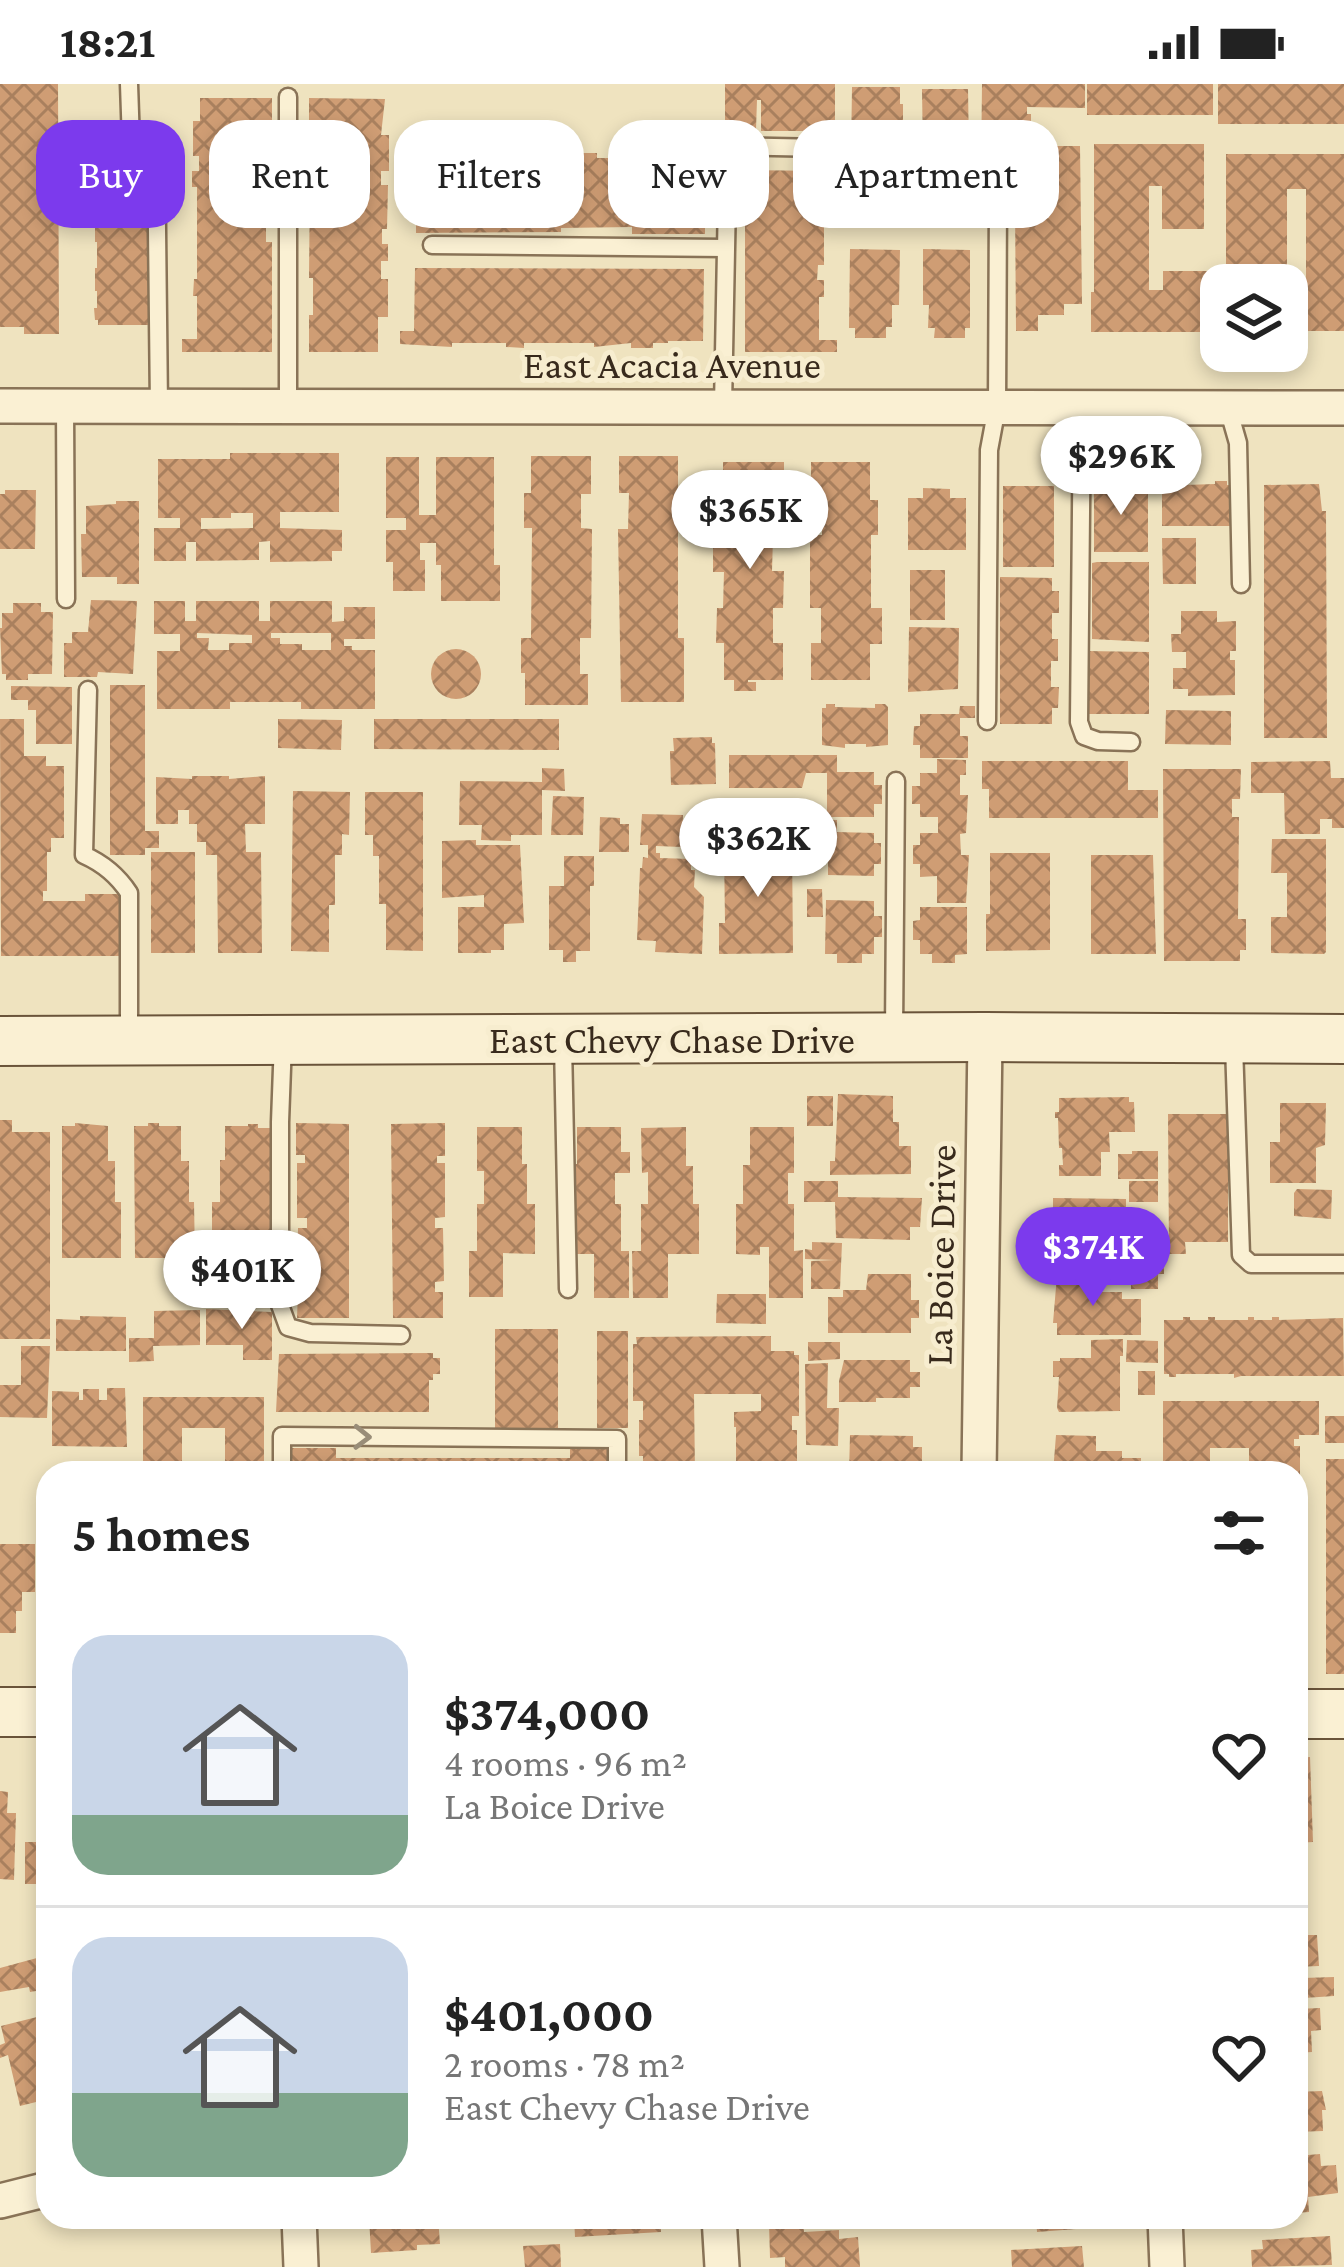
<!DOCTYPE html>
<meta charset="utf-8">
<style>
:root{--surface:#fff;--page:#f2f2f2;--text:#222;--muted:#767676;--line:#e0e0e0;--accent:#7c3aed}
body{margin:0;font-family:"Crimson Pro",serif;background:var(--page);color:var(--text);height:100vh;display:flex;flex-direction:column;font-size:45px;white-space:nowrap}
*{box-sizing:border-box;margin:0}
p{font-size:39px;color:var(--muted)}
.icon{flex:none;width:66px;height:66px;fill:none;stroke:currentColor;stroke-width:2;stroke-linecap:round;stroke-linejoin:round}
.map{position:relative;flex:1;overflow:hidden}
.drawer{position:absolute;left:36px;top:1377px;width:1272px;height:768px;display:flex;flex-direction:column;background:var(--surface);border-radius:36px;box-shadow:0 6px 18px #0003}
.drawer>*{flex:none}
.top-card{position:absolute;left:36px;top:36px;width:1272px;height:108px;display:flex;gap:24px}
.fabs{position:absolute;left:1200px;top:180px;display:grid;gap:24px}
.fabs a{display:grid;place-items:center;width:108px;height:108px;border-radius:24px;background:var(--surface);box-shadow:0 6px 18px #0003;font-size:60px}
.price{position:absolute;translate:-50% -102px;padding:0 27px;border-radius:42px;background:#fff;color:#222;font-size:39px;line-height:78px;filter:drop-shadow(0 3px 6px #0008)}
.price::after{content:'';position:absolute;left:50%;top:72px;width:36px;height:27px;margin-left:-18px;background:inherit;clip-path:polygon(0 0,100% 0,50% 100%)}
.price.selected{background:var(--accent);color:#fff}
ul{padding:0;list-style:none}
li{display:flex;align-items:center;gap:36px;height:300px;padding:0 36px}
li+li{border-top:3px solid var(--line)}
li span{display:grid;place-items:center;flex:none;width:336px;height:240px;border-radius:36px;color:#555}
li>.icon{margin-inline-start:auto}
span .icon{width:144px;height:144px;fill:#fffc;stroke-width:1}
li b{font-size:51px}
h2{display:flex;justify-content:space-between;align-items:center;height:144px;padding:0 36px;font-size:51px}
.chip{padding:0 42px;border-radius:36px;background:var(--surface);box-shadow:0 6px 18px #0003;font-size:42px;line-height:108px}
.chip.selected{background:var(--accent);color:#fff}
.status{display:flex;justify-content:space-between;align-items:center;height:84px;padding:0 60px;background:var(--surface);direction:ltr}
.status svg{height:33px;fill:currentColor}
.map>svg:first-child{display:block}
</style>
<div class="status"><b>18:21</b><svg viewBox="0 0 49 12"><path d="M0 12V9h3v3zM5 12V6h3v6zM10 12V3h3v9zM15 12V0h3v12zM26 1h20v11H26zM47 4h2v5h-2z"/></svg></div>
<div class="map">
<svg width="1344" height="2183" viewBox="0 0 1344 2183">
<defs>
<pattern id="building-cross-hatch" width="8" height="8" patternUnits="userSpaceOnUse" patternTransform="scale(3)"><rect width="8" height="8" fill="#cf9d74"/><path d="M0 0l8 8M0 8l8-8" fill="none" stroke="#a9805e"/></pattern>
</defs>
<rect width="100%" height="100%" fill="#efe3bf"/>
<!-- building -->
<g fill="url(#building-cross-hatch)" fill-rule="evenodd">
<path d="M0,0h58l1,250h-35v-7h-24z"/>
<path d="M725,0h110v47h-74v-31h-4l-1,29h-31z"/>
<path d="M982,0h103v24l-58,-1v7h4v14h-14v43h-36z"/>
<rect x="1087" y="0" width="126" height="31"/>
<rect x="1218" y="0" width="126" height="40"/>
<path d="M852,3h48v17h3v37l-4,1v12h-48z"/>
<path d="M922,5h46l1,64 -46,1z"/>
<path d="M200,14h72v109h-6v35h6v110h-90v-13h15v-43h-4l1,-17h3v-92h-5v-16h7v-15h-6v-35h7z"/>
<path d="M309,14l76,1 -4,36h8v36h-8v14h7l-1,44h-5v15h6v17h-7v18h7v38h-10v35h-69v-37h4v-37h-4l1,-107h4v-36h-5z"/>
<path d="M1094,60h110v85h-42v-43h-13v104h14v-19h45v61h-117v-40h3z"/>
<path d="M1043,62h37l2,158h-18v11h-26v16h-22l-1,-127h28z"/>
<path d="M121,69h20v10h8v162h-51v-5h-3l-1,-12h3v-17h-2v-23h2v-26h-2v-19h2v-53h24z"/>
<path d="M467,69h44v8h33v-8h53v5h108v76h-73v-7l-71,1v4l-145,1v-73h19v-6h18v7h14z"/>
<path d="M1226,70h118v177h-57v-45h19v-97h-19v96h-61z"/>
<path d="M753,86l72,1v19h8v17h-16v14h7v44h-6l-1,15h7v17h-5v43h18v12h-92v-145h8z"/>
<path d="M960,89l13,1v39h-13z"/>
<path d="M848,90l28,1v16h5l-1,21 -3,2h-30z"/>
<path d="M850,165l50,1 -1,55h-7v22h-6v11h-31v-10h-6z"/>
<path d="M923,165l47,1v78h-5v10h-31l1,-10h-7l1,-23h-6z"/>
<path d="M415,184l289,1 -1,72h-35v2h-15v5h-22v-5l-37,4v-4h-70v5l-18,-1v-4h-54v4l-52,-3v-13h14z"/>
<path d="M230,369h109v59h-59v16l62,2v21h-10v10l-62,1v-21l-11,1v18l-63,1v-19h-10v19h-32v-33h26v-10h-22v-59h72zM231,429h22v15l-52,1v-11h30z"/>
<path d="M531,372h60v38h-10v34l11,1 -1,109h-11v36h8v31h-63v-32h-4v-35h10l1,-110h-8v-35h7z"/>
<path d="M619,372h59v37h10v36h-10v109h6v64h-63l-3,-173h10l1,-36h-10z"/>
<path d="M386,373h33v58h17v-58h58v108h6v36h-59v-36h-5v-22h-16v17h5v31h-32v-29h-7v-32h20v-12h-20z"/>
<path d="M723,378h61v75h-11l-1,34h12l-1,37h-10v35h10v37h-35v2h8v9h-22v-11h-10v-37h-8l1,-35h6l1,-36h-11v-36h10z"/>
<path d="M811,378h59v38h8v35h-7v73h11v36h-12v36h-59v-37h10v-35h-11v-73h12v-34h-11z"/>
<path d="M1172,396h12v5l31,-1v-3h12v4h9l1,41h-75v-41h10z"/>
<path d="M1148,398v70h-54v-65h20v-4z"/>
<path d="M1319,400l3,27h4l1,227h-63v-253z"/>
<rect x="1003" y="402" width="51" height="81"/>
<path d="M923,404l27,1v9h16v52h-58v-52h15z"/>
<path d="M5,406h31l-1,59h-35v-55h5z"/>
<path d="M116,417h23v83h-22v-7h-35l-1,-43h5v-28l30,-2z"/>
<path d="M1162,454h34v46h-33z"/>
<path d="M1097,478h52v80l-57,-3v-76z"/>
<rect x="910" y="486" width="35" height="50"/>
<path d="M1000,493l52,1v13h7v22h-7v26h6v22h-7v26h8l-1,21h-6v16h-52z"/>
<path d="M91,516l46,1 -4,73 -35,-2 -1,5h-33v-34h8v-11h16z"/>
<path d="M154,517h31v20h11v-20h63v20h11v-20h62v21l12,-1v-14h31v32h-31v7h8v4h23v59h-74v-7h-71v7h-73v-58h23v-17h-26zM197,549l55,2v8h-23v7h-21l1,-12h-12zM271,549h60v17h-29v-6h-22v-6h-9z"/>
<path d="M13,519h28v9h12l-1,62h-24v6h-22v-6h-4l-2,-46h2v-15h11z"/>
<path d="M1181,527h36v11l19,-1v30h-6v9h5v35l-47,1v-7h-15v-21h13v-16h-14l-1,-18h10z"/>
<path d="M909,543l50,1 -1,61 -50,3z"/>
<circle cx="456" cy="590" r="25"/>
<path d="M1087,567l62,1v62h-60z"/>
<path d="M110,601h35v146h14v17h-14v7h-35z"/>
<path d="M11,602l61,1v57h-36v-34h-8v-10h-17z"/>
<path d="M826,620h9v3l40,1v-4h10l3,3v38l-22,2v-3h-21v4l-23,-3v-37h4z"/>
<path d="M960,622h15v12h-15v18h8v22h-48v-13h-7l1,-19h6v-12h39z"/>
<path d="M1166,626l65,1v34l-66,-1z"/>
<path d="M0,635h24v37h22v10h18v72h-13v14h-4v39h-4v10h42v-7h34v62h-118z"/>
<path d="M278,635l64,1 -1,30 -63,-2z"/>
<path d="M374,635h185v31l-185,-1z"/>
<path d="M712,653v6h3l1,41 -45,1 -1,-34h4l-1,-13z"/>
<path d="M729,671h108v17h37v13h8v19h-8v13h-47v-44h-21l-4,15h-73z"/>
<path d="M937,675l29,1v15h-6v20h8l-2,38 -6,1 1,21h8l-3,48h-29v-27l-17,1v-13h-7v-19h7v-12h18v-16h-18v-13h-8v-18h8v-13h17z"/>
<path d="M982,677h146v29h30v28h-169v-29h-7z"/>
<path d="M1330,677l1,17h13v50h-12v-9h-12v15h-35l-1,-41h-33v-31z"/>
<path d="M542,684l22,1 1,22 -23,-1v45h-31v6l-30,-1 1,-15h-23l1,-44 82,1z"/>
<path d="M1163,685h78l-1,30h-8v18h7l-1,102h8v31h-6v11h-76z"/>
<path d="M192,692h37v3l36,-3v48h-20l1,28h15l1,101h-44l-1,-98h-11v-13h-9v-18h-8v-14h-11v14h-22v-47l36,2z"/>
<path d="M293,707l57,1 -1,43 -7,-1v21h-7v50h-6v47l-38,-1z"/>
<path d="M365,708h58v159l-37,-1v-46h-7v-48h-6v-21h-8z"/>
<path d="M553,712l31,1 -1,38h-32z"/>
<path d="M642,730l41,1 -1,32 -26,-1v7h4v5l31,1v11h4l-1,17 10,10 -2,57 -47,-2 1,-11 -19,-1 3,-72h2l1,-11 5,1v-13h-8z"/>
<path d="M600,733l20,1v6h9v28h-30z"/>
<path d="M806,735l31,1v12l37,1v10h7v21h-7v12l-46,-1v-40l-22,-1z"/>
<path d="M1272,755h54v113l-2,2 -53,-1v-36h16v-44h-16z"/>
<path d="M476,756v5h44l4,78 -20,1v26h-13v3h-33v-46h26v-12l-42,3v-57z"/>
<path d="M792,761l1,108 -74,1v-31h6l-1,-77z"/>
<rect x="151" y="768" width="44" height="101"/>
<path d="M990,769h60v97l-64,1v-37h4z"/>
<path d="M1091,771h62l3,99h-65z"/>
<path d="M564,772h30v30h-4v65h-14v11h-13v-12h-14v-64h15z"/>
<path d="M807,805h15l1,28h-16z"/>
<path d="M826,816l48,1v15h8v21h-8v17h-12v9h-25v-9h-12z"/>
<path d="M920,823h47v47l-12,1v8h-23v-9h-12v-14h-7v-19l7,-1z"/>
<path d="M838,1010l55,2v26h6v24h12v28l-81,1v-14h5z"/>
<rect x="807" y="1012" width="26" height="30"/>
<path d="M1129,1013v5h5l1,30h-26l1,20h-9v24h-42v-11h4l-1,-17h-3l-1,-30h-3v-6h4v-14z"/>
<path d="M1280,1019h46l-1,42 -9,3v35h-46v-41h10z"/>
<path d="M1168,1030h60v128h-43l1,12h-17z"/>
<path d="M0,1036h12v12h38v207h-50z"/>
<path d="M75,1039l33,3v35h7v41h6v56h-59v-132h13z"/>
<path d="M148,1039h11v3h22v35h8v41h5l1,56h-60l-1,-132h14z"/>
<path d="M296,1039l53,1v194h-52l1,-26h8l1,-10h-10l1,-54h9v-10h-10v-55h8v-8h-9z"/>
<path d="M445,1039v33h-8v7h8v54l-10,1v10h8l1,53 -9,1v10h8v26h-50l-2,-194z"/>
<path d="M248,1040h10v4h14v129h-60v-55h8v-42h5v-34h23z"/>
<path d="M477,1043h45v37h5v40h8v50l-32,-1v44h-34v-46h8v-47h7v-33h-7z"/>
<path d="M577,1043h44v25h9v21h-15v31h6v47h8v47h-35v-44h-17l-1,-44 -5,-6v-40h6z"/>
<path d="M686,1043v39h7v38h6v50h-31v44h-35l-1,-47h9v-47h7v-32l-6,1 -1,-45z"/>
<path d="M750,1043h44v46h-6v31h6v47l9,-1v48h-34v-51h-9v8l-24,-1v-50h7v-39h7z"/>
<path d="M1132,1067h26v28h-40v-25h14z"/>
<path d="M804,1097h34v16l84,1 -2,29h-10v13l-74,-2 -1,-36h-31z"/>
<rect x="1129" y="1097" width="29" height="21"/>
<path d="M1297,1105l35,1 -1,29 -37,-3v-23z"/>
<path d="M1053,1114l73,1v35h-16l-1,19 -50,-1v-27h-6z"/>
<path d="M812,1158l30,1 -2,46h-29v-28l24,-1 -30,-1v-10l7,1z"/>
<path d="M1131,1177h33v13h-6v15h-27z"/>
<path d="M868,1190h43v26h8v18h-8v15h-83v-36h15v-7h23z"/>
<path d="M1057,1191h40v17h25v7h19v36h-84v-12h-4z"/>
<path d="M717,1210h49v30l-50,-1z"/>
<path d="M206,1225l66,3v48h-29v-15h-37z"/>
<path d="M200,1226v35l-47,1 1,15 -25,1v-24h25v-27z"/>
<path d="M80,1232l46,1v34h-70v-32l24,1z"/>
<path d="M1183,1233h7v3h18v-3h7v3h33v-3h6v3h18v-3h7v3l64,-2 1,58h-103l-7,2v-4h-58v3h-7v-3h-5v-54h19z"/>
<rect x="495" y="1245" width="63" height="99"/>
<rect x="597" y="1247" width="31" height="97"/>
<path d="M771,1252v15h23v4h5v61h-7v14h5v38h-5v5h-56v-46h-2v-15l27,-1v-17h-67l1,79h-52v-17h-4v-36h4v-19h-10v-57h4l-1,-7z"/>
<path d="M1123,1255v17h-3v55l-61,1 -2,-4 2,-31h-6v-16h7v-3h31v-18z"/>
<path d="M1127,1256l31,1v22l-32,-1z"/>
<path d="M808,1258h32v17l-32,2z"/>
<path d="M21,1262h29l-3,72 -47,-1v-32h21z"/>
<path d="M433,1269v5h7v16h-7v6h-4v32h-153l3,-58z"/>
<path d="M844,1276h66v12h10v15h-10v11h-34v4h-37v-21z"/>
<path d="M828,1279l-1,45h12l-1,38 -32,-1 -1,-81z"/>
<rect x="1138" y="1287" width="17" height="24"/>
<path d="M107,1304h18l2,59 -75,-1v-55l27,1v8h4v-11h16v11h8z"/>
<path d="M143,1313h121v76h-39v-45h-43v45h-39z"/>
<path d="M1163,1317h156v34h-20v4h-5v7h6v227h-4v-200h-47v-25h-39v25h-47z"/>
<rect x="1325" y="1332" width="19" height="27"/>
<path d="M850,1351l63,1v11h9v26h-73z"/>
<path d="M1056,1351l40,1v15h26v7h19v15h-88z"/>
<path d="M292,1364h44v10h234v-9h43v24h-321z"/>
<rect x="1326" y="1375" width="18" height="215"/>
<path d="M0,1460h35v48h-13v19h-6v22h-16z"/>
<path d="M1310,1673l3,85 -17,1v-85z"/>
<path d="M0,1707l8,1 -1,21h9l-2,67 -14,-1z"/>
<rect x="25" y="1758" width="23" height="42"/>
<path d="M1296,1851h21l2,31 -23,1z"/>
<path d="M48,1871v34l-18,3 -1,-5 -29,5v-24z"/>
<path d="M1334,1893v19l-30,2 -1,-20z"/>
<path d="M1320,1924l1,22 -10,1 1,21 -16,1v-44z"/>
<path d="M45,1931l3,12v52l-4,1 4,19 -28,7 -12,-51 -8,3v-13l5,-2 -4,-17z"/>
<path d="M1322,2007l4,19h-4l1,21 -27,1v-40z"/>
<path d="M1320,2070l1,12 15,-1 2,28 -30,4 1,15 -13,1v-57z"/>
<path d="M369,2133h69l2,27 -23,1v5l-46,3z"/>
<path d="M574,2133h86l1,15 -86,5z"/>
<path d="M1036,2133h52l1,11 -52,4z"/>
<path d="M803,2137l1,11 35,-2v9l19,-2 2,30h-75v-10l-15,1 -1,-35z"/>
<path d="M1330,2152l2,29 -80,2 -1,-17 12,-1 -1,-9z"/>
<path d="M560,2160l1,23h-36l-2,-21z"/>
<path d="M1082,2162l2,21h-72l-1,-17z"/>
</g>
<g fill="none" stroke-linecap="round" stroke-linejoin="round">
<defs>
<g id="lane">
<path d="M129,0l2,59 25,-1 3,264"/>
<path d="M288,13v309"/>
<path d="M432,161l293,3"/>
<path d="M65,322l1,193"/>
<path d="M723,322l5,-260 95,2"/>
<path d="M1082,323l-3,315 5,14 14,5 33,1"/>
<path d="M1228,324l10,35 3,141"/>
<path d="M88,606l-4,165c18,8 34,21 45,38v146"/>
<path d="M987,637l2,-271 8,-43 1,-207"/>
<path d="M894,948l2,-251"/>
<path d="M283,957l-3,81v183l8,22 22,6 91,2"/>
<path d="M563,960l5,245"/>
<path d="M1234,961l7,210 10,9h93"/>
<path d="M282,1389v-37l335,3v34"/>
</g>
<g id="street">
<path d="M0,322l1344,2"/>
<path d="M979,1389l6,-436"/>
<path d="M0,2117l48,-12"/>
<path d="M299,2133l2,50"/>
<path d="M719,2133l3,50"/>
<path d="M1165,2133l2,50"/>
</g>
<g id="secondary">
<path d="M0,957l985,-4 359,2"/>
<path d="M0,1628h48"/>
<path d="M1296,1630h48"/>
</g>
</defs>
<!-- lane casing -->
<use href="#lane" stroke="#897357" stroke-width="21"/>
<!-- street casing -->
<use href="#street" stroke="#897357" stroke-width="38"/>
<!-- secondary casing -->
<use href="#secondary" stroke="#6a543a" stroke-width="52"/>
<!-- lane -->
<use href="#lane" stroke="#faf0d3" stroke-width="16"/>
<!-- street -->
<use href="#street" stroke="#faf0d3" stroke-width="33"/>
<!-- secondary -->
<use href="#secondary" stroke="#faf0d3" stroke-width="48"/>
</g>
<!-- one-way arrows -->
<defs><path id="oneway-chevron" d="M-2-3.5L2.5 0L-2 3.5" fill="none" stroke-width="1.6" stroke-linecap="round" stroke-linejoin="round" transform="scale(3)"/></defs>
<use stroke="#998d78" href="#oneway-chevron" transform="translate(362 1353) rotate(1)"/>
<g text-anchor="middle" dominant-baseline="central" stroke-width="10" stroke-linejoin="round" paint-order="stroke">
<!-- street labels -->
<g font-size="39" fill="#382a1c" stroke="#f7edcf">
<text x="672" y="280">East Acacia Avenue</text>
<text x="672" y="955">East Chevy Chase Drive</text>
<text transform="translate(940 1171) rotate(-89)">La Boice Drive</text>
</g>
</g>
</svg>
<div class="fabs">
<a><svg class="icon" aria-label="layers" viewBox="0 0 24 24"><path d="M12 4l9 5-9 5-9-5zM3 14l9 5 9-5"/></svg></a>
</div>
<b class="price" style="left:1121px;top:434px">$296K</b>
<b class="price" style="left:750px;top:488px">$365K</b>
<b class="price" style="left:758px;top:816px">$362K</b>
<b class="price selected" style="left:1093px;top:1225px">$374K</b>
<b class="price" style="left:242px;top:1248px">$401K</b>
<div class="top-card">
<a class="chip selected">Buy</a>
<a class="chip">Rent</a>
<a class="chip">Filters</a>
<a class="chip">New</a>
<a class="chip">Apartment</a>
</div>
<section class="drawer">
<h2>5 homes<svg class="icon" aria-label="filters" viewBox="0 0 24 24"><path d="M4 7h16M4 17h16"/><circle cx="9" cy="7" r="2"/><circle cx="15" cy="17" r="2"/></svg></h2>
<ul>
<li><span style="background:linear-gradient(#c9d6e8 75%,#7fa58c 0)"><svg class="icon" aria-label="home" viewBox="0 0 24 24"><path d="M3 11l9-7 9 7M6 9v11h12V9"/></svg></span><div><b>$374,000</b><p>4 rooms · 96 m²</p><p>La Boice Drive</p></div><svg class="icon" aria-label="heart" viewBox="0 0 24 24"><path d="M12 20l-8-8c-3-5 5-10 8-4 3-6 11-1 8 4z"/></svg></li>
<li><span style="background:linear-gradient(#c9d6e8 65%,#7fa58c 0)"><svg class="icon" aria-label="home" viewBox="0 0 24 24"><path d="M3 11l9-7 9 7M6 9v11h12V9"/></svg></span><div><b>$401,000</b><p>2 rooms · 78 m²</p><p>East Chevy Chase Drive</p></div><svg class="icon" aria-label="heart" viewBox="0 0 24 24"><path d="M12 20l-8-8c-3-5 5-10 8-4 3-6 11-1 8 4z"/></svg></li>
</ul>
</section>
</div>
